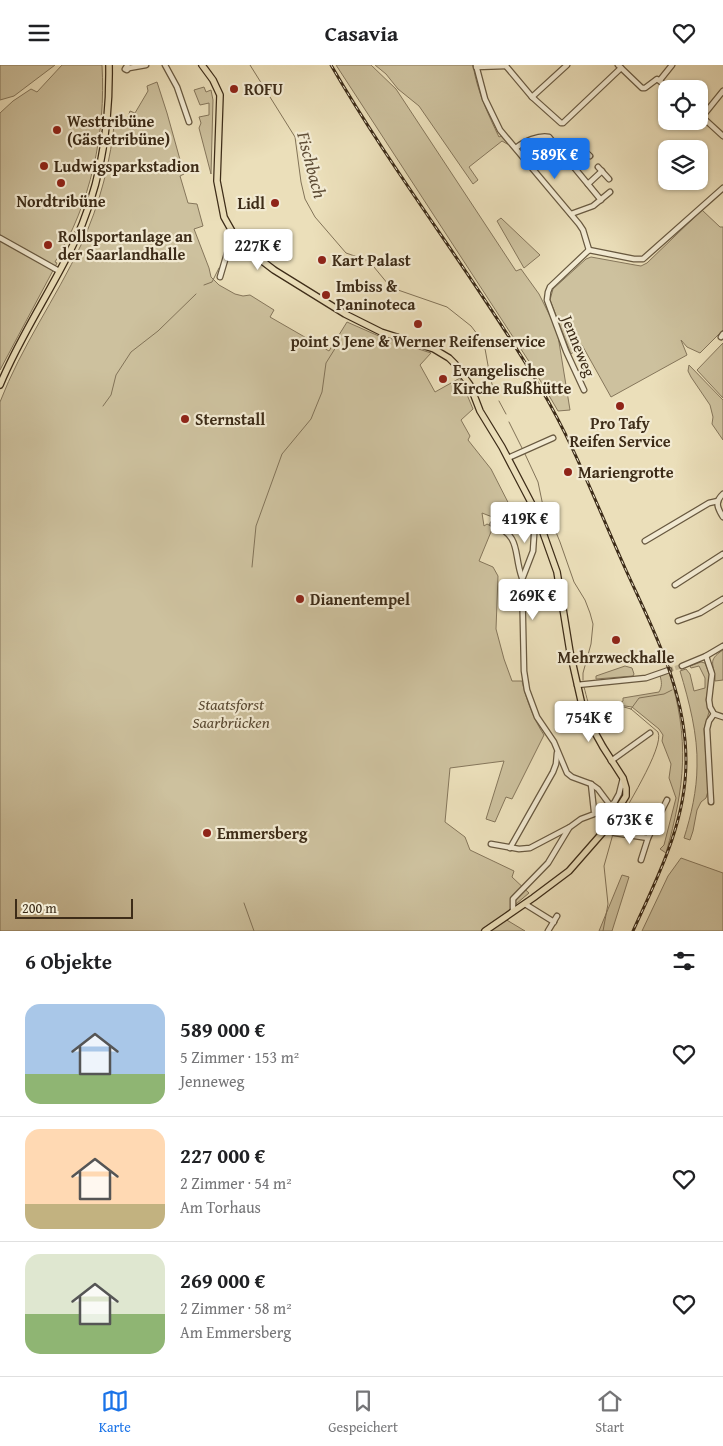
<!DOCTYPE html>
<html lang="de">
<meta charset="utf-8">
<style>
:root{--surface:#fff;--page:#f6f6f6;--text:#202124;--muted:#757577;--line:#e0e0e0;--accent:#1a73e8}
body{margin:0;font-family:"Gentium Book Plus",serif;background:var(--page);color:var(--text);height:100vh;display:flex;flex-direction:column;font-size:19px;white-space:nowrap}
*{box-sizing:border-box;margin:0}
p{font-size:16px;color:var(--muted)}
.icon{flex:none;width:28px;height:28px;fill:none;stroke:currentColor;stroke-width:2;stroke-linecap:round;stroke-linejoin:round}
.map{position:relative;height:866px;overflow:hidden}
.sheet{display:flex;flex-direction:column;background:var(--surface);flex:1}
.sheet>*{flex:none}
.buttons{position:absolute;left:658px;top:15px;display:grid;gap:10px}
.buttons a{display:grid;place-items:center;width:50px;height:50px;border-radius:10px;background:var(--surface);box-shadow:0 1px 4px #0004;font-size:25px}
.scale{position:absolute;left:15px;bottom:12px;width:118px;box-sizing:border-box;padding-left:5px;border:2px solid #3d2c18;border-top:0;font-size:14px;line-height:18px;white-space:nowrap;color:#3d2c18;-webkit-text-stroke:4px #f2ead2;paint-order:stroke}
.price{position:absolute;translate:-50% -42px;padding:0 11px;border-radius:5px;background:#fff;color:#222;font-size:16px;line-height:32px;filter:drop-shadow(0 1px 2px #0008)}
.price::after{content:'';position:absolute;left:50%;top:30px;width:15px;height:11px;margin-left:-8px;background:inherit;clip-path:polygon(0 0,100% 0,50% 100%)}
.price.current{background:var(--accent);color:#fff}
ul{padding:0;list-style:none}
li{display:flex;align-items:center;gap:15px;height:125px;padding:0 25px}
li+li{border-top:1px solid var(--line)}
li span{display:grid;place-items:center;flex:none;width:140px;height:100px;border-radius:15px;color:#555}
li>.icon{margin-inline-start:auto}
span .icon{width:60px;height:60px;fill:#fffc;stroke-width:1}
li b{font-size:21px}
h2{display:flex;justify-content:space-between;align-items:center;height:60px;padding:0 25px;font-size:21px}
header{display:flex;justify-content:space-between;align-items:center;height:65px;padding:0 25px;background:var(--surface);font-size:22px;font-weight:700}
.tabs{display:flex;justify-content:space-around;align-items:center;height:70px;border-top:1px solid var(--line);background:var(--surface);font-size:14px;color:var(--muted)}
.tabs a{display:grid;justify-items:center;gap:2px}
.tabs .current{color:var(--accent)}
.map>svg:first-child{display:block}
</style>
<header><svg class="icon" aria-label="menu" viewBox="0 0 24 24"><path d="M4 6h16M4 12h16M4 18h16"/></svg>Casavia<svg class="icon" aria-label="heart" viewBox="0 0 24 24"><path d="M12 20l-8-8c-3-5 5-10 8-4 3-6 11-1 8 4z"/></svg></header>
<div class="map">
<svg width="723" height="866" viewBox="0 0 723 866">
<rect width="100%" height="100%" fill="#ebdfba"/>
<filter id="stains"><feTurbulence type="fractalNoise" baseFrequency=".004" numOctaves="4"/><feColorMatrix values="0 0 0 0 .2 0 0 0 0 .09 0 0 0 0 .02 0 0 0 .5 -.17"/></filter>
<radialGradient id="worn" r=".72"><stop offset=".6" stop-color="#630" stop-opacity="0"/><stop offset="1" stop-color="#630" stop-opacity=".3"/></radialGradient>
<!-- green -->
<g fill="#cdc19e" stroke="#85765b">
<path d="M0,0h55l-41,31 -14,4z"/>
<path d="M62,0h40c4,68 -11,138 -47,197l2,1 -57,107v-257l13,-12 18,-12 6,3z"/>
<path d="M336,0h35l25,24 120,182 5,-2 18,25 14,28 5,14 12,74 -12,1 -28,-48z"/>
<path d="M375,0h98c4,26 15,49 26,72l2,-1 8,9 -7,-4 -33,26 9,13 -5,4 -54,-78 -21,-17 -12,-15z"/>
<path d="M157,17l10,31 17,61 -4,2 8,27 9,1 6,22 -9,3 15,39 2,9 8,8 16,9 8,2 7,-1 24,15 -4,7 59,34 18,-29 34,15 50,16 -11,12 15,27 25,-14 13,31 -12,11 9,16 -2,4 23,29 24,47 -16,-6 -4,8 -13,-5 2,13 3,-2 6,3 -14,34 14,6 5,9 -2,53 8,30 8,22h10c4,18 12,39 22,54l-32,64 -6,-2 -11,25 -9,-3 18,-58 -54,7 -5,54 20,15 5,13 44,21 -2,6 17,16 -26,22 2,4 20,12h-525v-529c21,-55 56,-104 81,-157 19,-41 30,-84 34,-129l3,1 1,3 7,3 4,-12 5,2 13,-22 -1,-5z"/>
<path d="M204,22l2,5 5,-2 2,10 -2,74 -12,-46 2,-5 -2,-6 10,-2v-12l-9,2 -6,-15z"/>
<path d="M702,145l18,17h3v103l-23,23 -13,-6 -6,-7 6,15 -76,42 -29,-52 -11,9 -21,-54 3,-11 33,-30 5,-2 44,8 6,1 6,-3z"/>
<path d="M501,153l39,37 -16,13 -27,-47z"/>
<path d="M723,278v55l-26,-28z"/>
<path d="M689,300l34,35v40l-11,-16 1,-7 -3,-12 -19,-28 -3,-6z"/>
<path d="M723,585v30l-8,1c0,-17 -9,-20 8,-31z"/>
<path d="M701,597l4,1 5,13 -4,24 3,12 -5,17 4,62 -2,7 -5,4 -4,8 -4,21 -3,9 -6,-2c7,-22 13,-48 13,-72 1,-31 -8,-65 -17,-95l6,-2 4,5 4,17 11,-3v-10l-6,-12 -8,2 -1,-2z"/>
<path d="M625,601l7,2 2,6 -1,2 -37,3v-3z"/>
<path d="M669,607c21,68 16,114 -3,181l-6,-4 4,-4 12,-47 -7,-20 2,-14 -9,-23 1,-6 -4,-6 -27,-22 -14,-2 5,-4v-3l36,-6c3,-5 3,-10 1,-16z"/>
<path d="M681,793l42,15v58h-81l26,-55z"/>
<path d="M622,810l7,2 -17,54h-13z"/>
</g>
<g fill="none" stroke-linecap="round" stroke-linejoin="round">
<!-- stream -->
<g stroke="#827358" stroke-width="1">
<path d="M250,0l45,72 6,45 4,17 10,18 31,36 23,8 19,23 10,6 49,17 24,19 13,17 5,28"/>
<path d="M204,220l8,-3 7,-14"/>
<path d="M490,311l4,16"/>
<path d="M499,336l7,13"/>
<path d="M103,341l8,-11 5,-20 15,-23 27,-21 38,-37"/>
<path d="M509,357l14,28"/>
<path d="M525,389l13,28 5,24 6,9 11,27 14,40 11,18 5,13 3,11 -2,20 -8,29v7"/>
<path d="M252,502l4,-41 26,-72 29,-35 11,-27 4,-29 10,-16"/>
<path d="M584,622c3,10 4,22 13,28l19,-7 8,-1 7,2 27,23c7,15 -35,80 -44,98"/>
<path d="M631,644l8,-11 25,-4 8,-4"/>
<path d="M244,838l10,28"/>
<path d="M603,866l5,-27 -4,-38 9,-32"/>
</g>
<!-- minor-tunnel -->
<path stroke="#c8bb9a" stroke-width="4.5" stroke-dasharray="4.5 2" stroke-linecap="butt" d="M669,605l13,-4"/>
<defs>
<g id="minor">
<path d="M165,0l12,22 12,35"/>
<path d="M476,0l9,34 15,31 79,94 4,6 6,20"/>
<path d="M618,0l24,23h3l12,-9 13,10"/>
<path d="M506,1l26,31 29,26h2l58,-55"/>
<path d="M476,2l30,-1"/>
<path d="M129,3l-2,-2 -2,3 2,1 2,-2 17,-3"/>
<path d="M660,15l12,-15"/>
<path d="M532,32l35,-32"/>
<path d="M699,49l24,22"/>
<path d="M702,52l21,-26"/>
<path d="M580,82l10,9"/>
<path d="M516,83c8,-7 23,-13 33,-11l52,63"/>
<path d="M570,98l14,-13"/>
<path d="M598,102l11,12"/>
<path d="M588,119l14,-13"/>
<path d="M571,149l22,-8 17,-14"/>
<path d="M0,173l59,33"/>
<path d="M589,185l45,9h9l80,-71"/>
<path d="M220,212l13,-44"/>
<path d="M721,272l2,-3"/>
<path d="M584,325l-18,-39 -19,-51 1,-8 2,-5 39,-37"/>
<path d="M508,393l45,-20"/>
<path d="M723,429c-9,8 -5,15 0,23"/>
<path d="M493,459c29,13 20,29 29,54l2,93 3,19 10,27 17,25 13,31 5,4 19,7 7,5 12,16"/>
<path d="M645,476l64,-38 9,-2"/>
<path d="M523,512l10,-26 2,-31 3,-3"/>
<path d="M675,520l48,-31"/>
<path d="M678,556l22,-8 23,-14"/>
<path d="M706,591l6,18 -3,26 1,7 4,7 9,3"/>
<path d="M682,601l24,-10 17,-10"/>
<path d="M577,620l69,-7 23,-8"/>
<path d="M611,696l39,-28"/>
<path d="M591,719l3,27"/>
<path d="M711,737l-4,-73 2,-8 5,-7"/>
<path d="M605,763l10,5 33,5"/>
<path d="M491,779l28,5 11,-1 40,-21 11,-8 16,-6 17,-10 5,-9 4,-16"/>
<path d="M510,783l43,-76 3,-8 1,-11"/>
<path d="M641,795l7,-22 19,-38"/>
<path d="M525,839l29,18"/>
<path d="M513,846v-12l35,-36 21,-35"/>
<path d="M548,866l9,-15"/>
</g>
<g id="major">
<path d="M202,0l11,15 7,15 -3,86 7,36 9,16 24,24 17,13 71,44 36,18 53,17 15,9 6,6 15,21 10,26 22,36 33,63 22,62 13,80 12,53 6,15 15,27 20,31 3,10v8l-22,35 -35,40 -36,27 -48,33"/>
<path d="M0,320c20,-49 51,-94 74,-142 27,-57 36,-116 35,-178"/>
</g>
</defs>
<!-- minor casing -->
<use href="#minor" stroke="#685940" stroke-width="7"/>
<!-- major casing -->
<use href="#major" stroke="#3d2c18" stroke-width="8"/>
<!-- minor -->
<use href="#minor" stroke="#f2ead2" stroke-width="4.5"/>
<!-- major -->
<use href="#major" stroke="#ebdfba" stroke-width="5.5"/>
<defs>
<path id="rail" d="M331,0c64,111 144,212 209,322 34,57 58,121 85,181 28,62 61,122 61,193 0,62 -28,115 -53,170"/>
</defs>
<!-- rail casing -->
<use href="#rail" stroke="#3d2c18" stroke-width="3"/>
<!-- rail -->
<use href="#rail" stroke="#f2ead2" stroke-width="1" stroke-dasharray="4" stroke-linecap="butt"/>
</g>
<!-- markers -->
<g fill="#8f2418" stroke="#f2ead2" stroke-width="2">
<circle cx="234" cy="24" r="5"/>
<circle cx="57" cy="65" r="5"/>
<circle cx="44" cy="101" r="5"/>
<circle cx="61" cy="118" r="5"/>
<circle cx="275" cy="138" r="5"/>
<circle cx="48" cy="180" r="5"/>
<circle cx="322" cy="195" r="5"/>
<circle cx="326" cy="230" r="5"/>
<circle cx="418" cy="259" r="5"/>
<circle cx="443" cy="314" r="5"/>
<circle cx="620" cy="341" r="5"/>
<circle cx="185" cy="354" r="5"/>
<circle cx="568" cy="407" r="5"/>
<circle cx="300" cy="534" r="5"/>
<circle cx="616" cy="575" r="5"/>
<circle cx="207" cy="768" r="5"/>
</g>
<g text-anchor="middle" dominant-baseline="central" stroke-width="4.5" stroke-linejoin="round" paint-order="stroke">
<!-- poi labels -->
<g font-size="16" font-weight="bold" fill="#3d2c18" stroke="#f2ead2" text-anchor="start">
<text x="244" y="24">ROFU</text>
<text x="67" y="56">Westtribüne<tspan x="67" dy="18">(Gästetribüne)</tspan></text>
<text x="54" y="101">Ludwigsparkstadion</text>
<text x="61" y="136" text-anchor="middle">Nordtribüne</text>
<text x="265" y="138" text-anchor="end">Lidl</text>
<text x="58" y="171">Rollsportanlage an<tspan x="58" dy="18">der Saarlandhalle</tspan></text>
<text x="332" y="195">Kart Palast</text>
<text x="336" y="221">Imbiss &amp;<tspan x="336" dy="18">Paninoteca</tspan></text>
<text x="418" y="276" text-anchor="middle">point S Jene &amp; Werner Reifenservice</text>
<text x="453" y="305">Evangelische<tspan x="453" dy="18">Kirche Rußhütte</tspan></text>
<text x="195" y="354">Sternstall</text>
<text x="620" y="358" text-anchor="middle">Pro Tafy<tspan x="620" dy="18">Reifen Service</tspan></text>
<text x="578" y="407">Mariengrotte</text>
<text x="310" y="534">Dianentempel</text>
<text x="616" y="592" text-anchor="middle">Mehrzweckhalle</text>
<text x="217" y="768">Emmersberg</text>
</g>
<!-- street labels -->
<g font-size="16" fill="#3d2c18" stroke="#f2ead2">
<text transform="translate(579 281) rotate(68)">Jenneweg</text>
</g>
<!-- park labels -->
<g font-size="16" font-style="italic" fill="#5a4a33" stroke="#f2ead2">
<text x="231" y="639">Staatsforst<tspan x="231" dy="18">Saarbrücken</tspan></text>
</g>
<!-- water labels -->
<g font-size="18" font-style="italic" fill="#604f38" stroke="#f2ead2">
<text transform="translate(312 100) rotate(75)">Fischbach</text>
</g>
</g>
<rect width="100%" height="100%" filter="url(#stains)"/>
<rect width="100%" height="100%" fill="url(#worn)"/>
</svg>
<div class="buttons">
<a><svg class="icon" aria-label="locate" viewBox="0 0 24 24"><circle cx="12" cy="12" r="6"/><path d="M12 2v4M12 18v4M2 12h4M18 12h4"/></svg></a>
<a><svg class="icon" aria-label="layers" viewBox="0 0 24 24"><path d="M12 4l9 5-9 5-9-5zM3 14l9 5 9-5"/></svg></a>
</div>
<div class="scale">200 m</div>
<b class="price current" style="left:555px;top:115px">589K €</b>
<b class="price" style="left:258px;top:206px">227K €</b>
<b class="price" style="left:525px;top:479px">419K €</b>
<b class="price" style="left:533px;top:556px">269K €</b>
<b class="price" style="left:589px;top:678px">754K €</b>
<b class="price" style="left:630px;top:780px">673K €</b>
</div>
<section class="sheet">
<h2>6 Objekte<svg class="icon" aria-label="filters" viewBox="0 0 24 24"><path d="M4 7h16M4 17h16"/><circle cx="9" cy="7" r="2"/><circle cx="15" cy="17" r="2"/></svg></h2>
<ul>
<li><span style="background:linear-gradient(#a9c7e8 70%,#8fb573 0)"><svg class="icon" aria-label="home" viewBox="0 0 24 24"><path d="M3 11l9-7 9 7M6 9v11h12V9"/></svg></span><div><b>589 000 €</b><p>5 Zimmer · 153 m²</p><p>Jenneweg</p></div><svg class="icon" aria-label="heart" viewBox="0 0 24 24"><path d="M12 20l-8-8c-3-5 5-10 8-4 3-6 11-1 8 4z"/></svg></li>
<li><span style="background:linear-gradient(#ffd9b3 75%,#c2b280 0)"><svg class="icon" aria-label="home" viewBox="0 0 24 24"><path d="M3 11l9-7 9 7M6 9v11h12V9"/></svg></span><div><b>227 000 €</b><p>2 Zimmer · 54 m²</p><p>Am Torhaus</p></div><svg class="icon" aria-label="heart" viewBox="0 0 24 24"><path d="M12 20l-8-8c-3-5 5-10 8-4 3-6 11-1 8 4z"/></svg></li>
<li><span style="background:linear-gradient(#dfe7d0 60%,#8fb573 0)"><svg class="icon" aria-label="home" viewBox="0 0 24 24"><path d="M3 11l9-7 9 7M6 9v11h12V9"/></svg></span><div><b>269 000 €</b><p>2 Zimmer · 58 m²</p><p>Am Emmersberg</p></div><svg class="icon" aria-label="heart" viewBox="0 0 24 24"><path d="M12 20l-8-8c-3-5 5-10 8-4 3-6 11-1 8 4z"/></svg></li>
</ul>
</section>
<nav class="tabs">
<a class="current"><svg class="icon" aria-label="map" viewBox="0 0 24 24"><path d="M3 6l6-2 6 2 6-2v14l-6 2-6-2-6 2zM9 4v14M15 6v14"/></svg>Karte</a>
<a><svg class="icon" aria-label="saved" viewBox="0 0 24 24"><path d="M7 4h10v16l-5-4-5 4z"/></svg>Gespeichert</a>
<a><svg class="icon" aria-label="home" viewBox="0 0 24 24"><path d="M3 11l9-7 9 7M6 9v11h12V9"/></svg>Start</a>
</nav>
